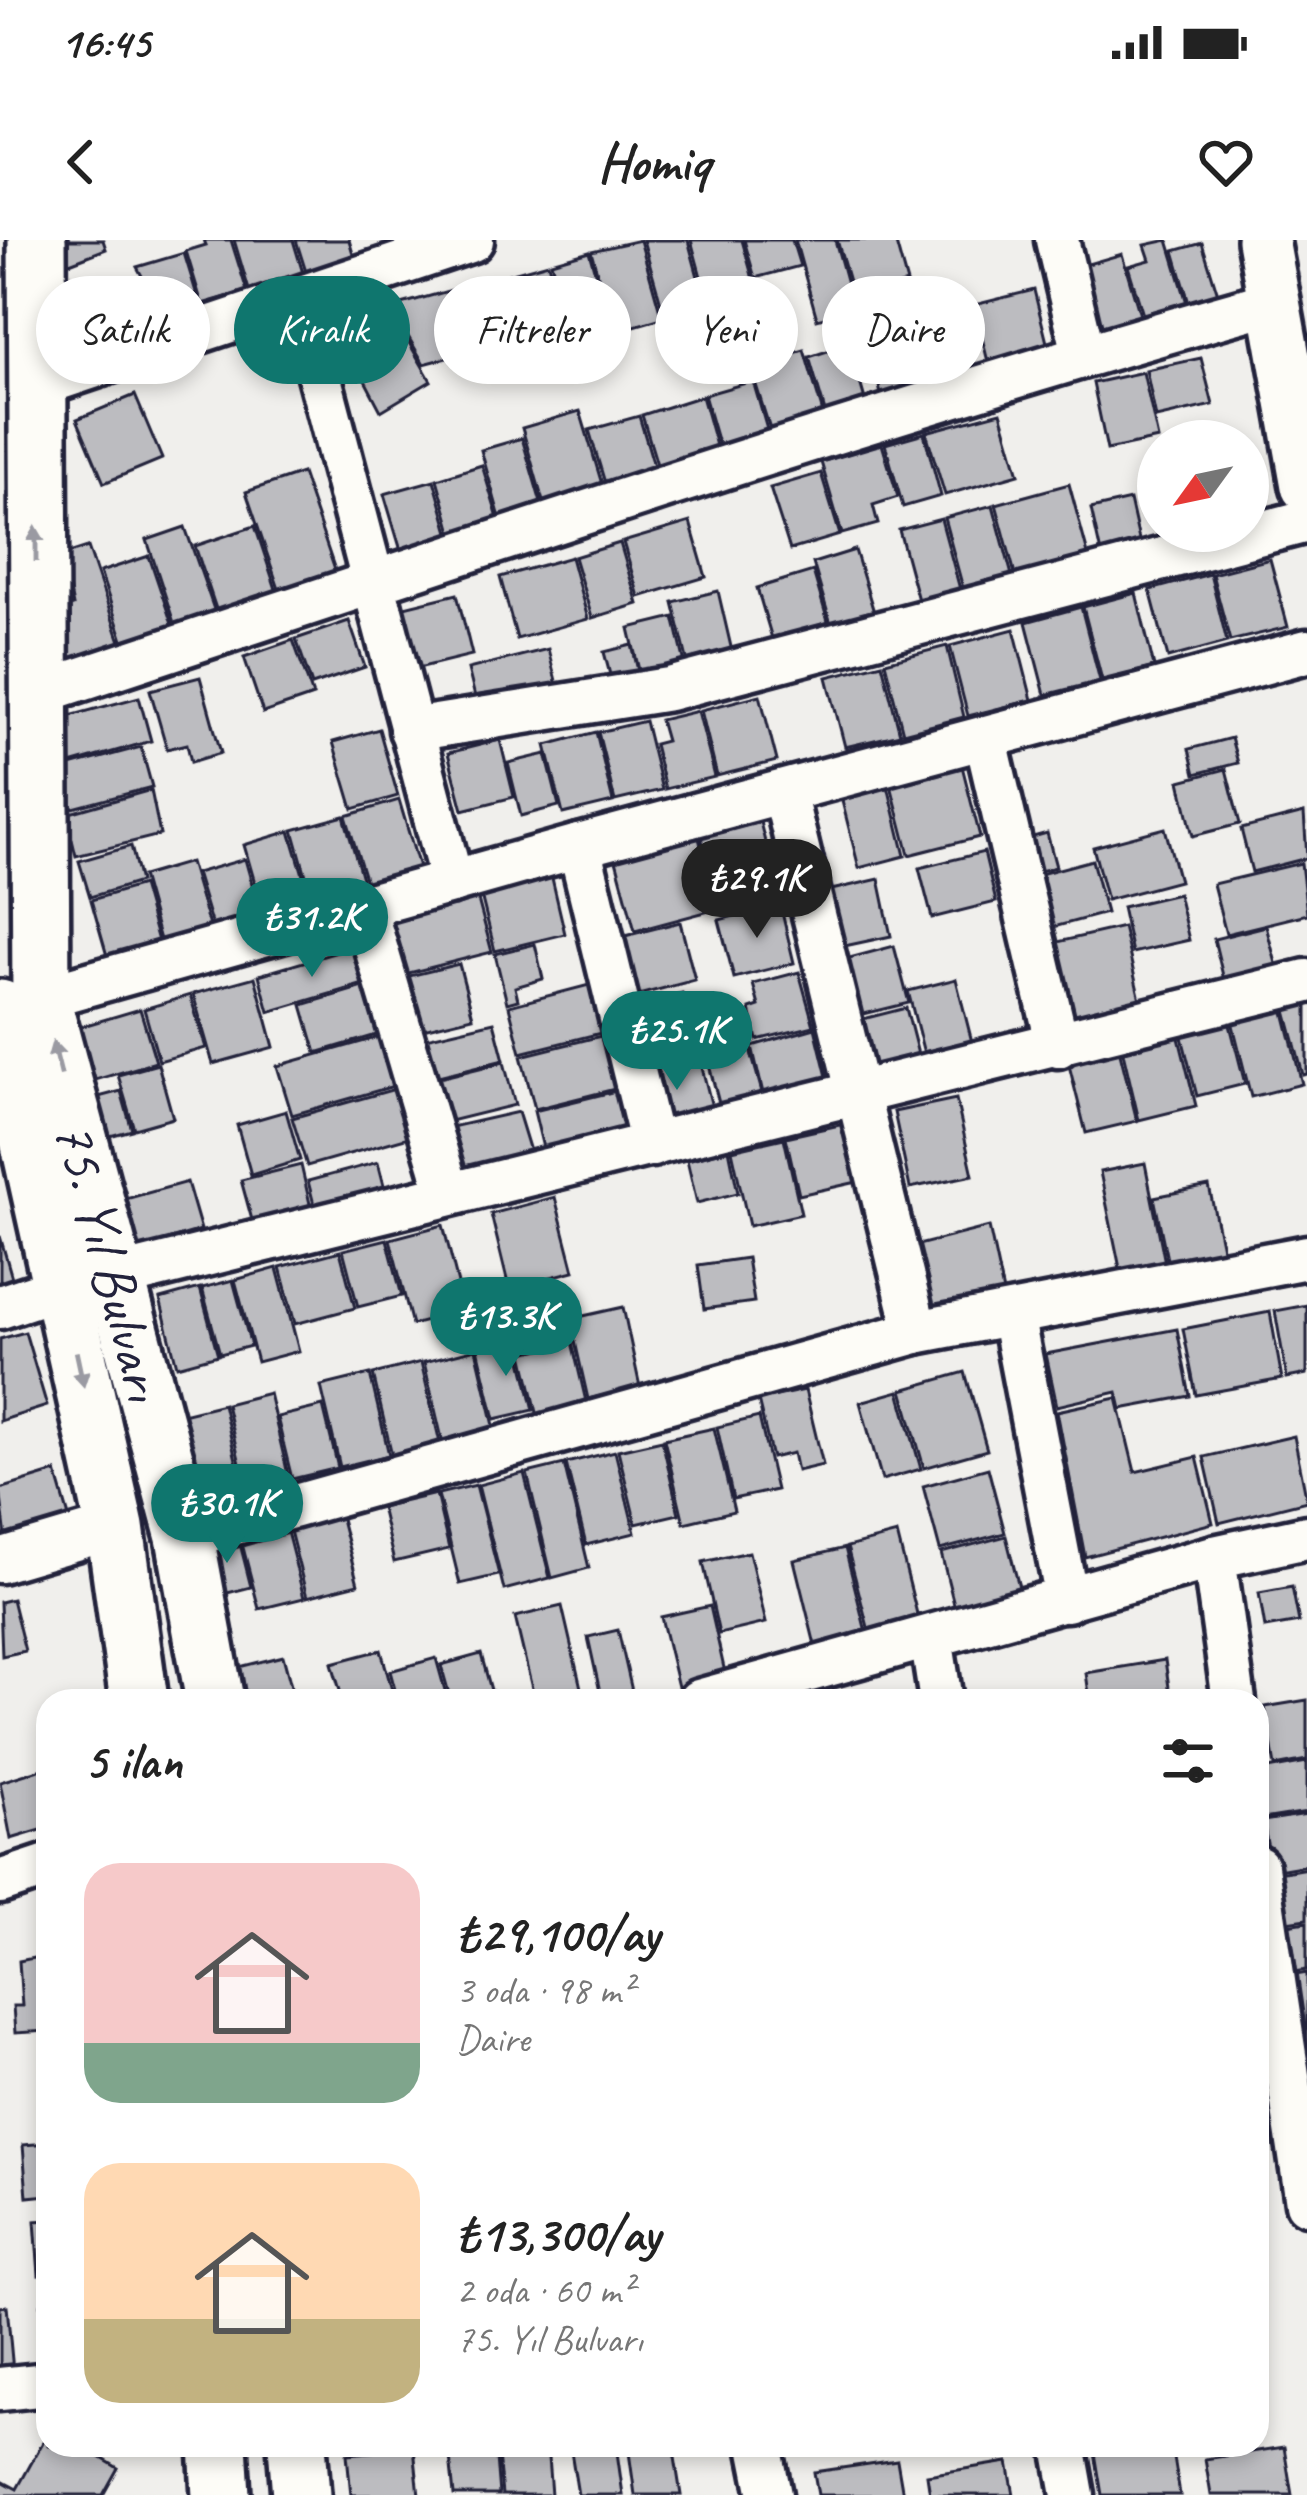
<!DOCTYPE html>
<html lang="tr">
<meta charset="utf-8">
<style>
:root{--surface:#fff;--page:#f6f6f6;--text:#222;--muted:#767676;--accent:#0f766e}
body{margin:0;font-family:Caveat,sans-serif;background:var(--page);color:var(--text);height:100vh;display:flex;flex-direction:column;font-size:45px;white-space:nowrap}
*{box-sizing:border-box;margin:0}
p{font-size:39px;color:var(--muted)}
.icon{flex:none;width:66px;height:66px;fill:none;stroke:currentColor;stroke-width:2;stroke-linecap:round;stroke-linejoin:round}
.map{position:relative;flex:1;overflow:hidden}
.details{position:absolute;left:36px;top:1449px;width:1233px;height:768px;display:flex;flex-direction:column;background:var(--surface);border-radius:36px;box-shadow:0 6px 18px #0003}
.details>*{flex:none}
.top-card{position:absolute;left:36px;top:36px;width:1236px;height:108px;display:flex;gap:24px}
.needle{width:78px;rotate:237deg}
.buttons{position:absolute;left:1137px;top:180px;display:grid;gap:24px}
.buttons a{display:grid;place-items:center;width:132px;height:132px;border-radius:50%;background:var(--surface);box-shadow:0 6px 18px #0003;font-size:60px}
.price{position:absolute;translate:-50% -102px;padding:0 27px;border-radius:42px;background:var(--accent);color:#fff;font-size:39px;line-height:78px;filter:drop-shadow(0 3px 6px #0008)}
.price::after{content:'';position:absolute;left:50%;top:72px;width:36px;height:27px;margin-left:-18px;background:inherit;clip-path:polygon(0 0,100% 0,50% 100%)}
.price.current{background:#222;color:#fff}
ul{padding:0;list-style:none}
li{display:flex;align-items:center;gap:36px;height:300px;padding:0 48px}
li span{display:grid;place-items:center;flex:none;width:336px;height:240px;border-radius:36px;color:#555}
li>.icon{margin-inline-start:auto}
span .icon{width:144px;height:144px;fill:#fffc;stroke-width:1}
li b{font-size:51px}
h2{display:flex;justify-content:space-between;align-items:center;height:144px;padding:0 48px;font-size:51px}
.pill{padding:0 42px;border-radius:54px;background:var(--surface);box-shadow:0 6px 18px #0003;font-size:42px;line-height:108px}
.pill.current{background:var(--accent);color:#fff}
.status{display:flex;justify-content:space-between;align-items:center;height:84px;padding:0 60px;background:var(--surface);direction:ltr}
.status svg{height:33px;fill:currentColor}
header{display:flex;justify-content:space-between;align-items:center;height:156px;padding:0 48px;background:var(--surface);font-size:54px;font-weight:700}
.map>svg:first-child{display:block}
</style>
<div class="status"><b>16:45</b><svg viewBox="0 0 49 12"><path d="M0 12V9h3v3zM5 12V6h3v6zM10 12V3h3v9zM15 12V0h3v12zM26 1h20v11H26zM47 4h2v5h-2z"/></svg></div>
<header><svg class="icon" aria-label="back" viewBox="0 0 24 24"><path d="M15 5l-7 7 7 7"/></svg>Homiq<svg class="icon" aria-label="heart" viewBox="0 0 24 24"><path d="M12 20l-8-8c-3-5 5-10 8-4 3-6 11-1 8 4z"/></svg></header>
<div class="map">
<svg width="1307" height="2255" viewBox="0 0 1307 2255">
<rect width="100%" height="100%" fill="#f0efec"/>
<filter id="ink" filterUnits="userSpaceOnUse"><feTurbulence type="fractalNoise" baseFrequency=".00833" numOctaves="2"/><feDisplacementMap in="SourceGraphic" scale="24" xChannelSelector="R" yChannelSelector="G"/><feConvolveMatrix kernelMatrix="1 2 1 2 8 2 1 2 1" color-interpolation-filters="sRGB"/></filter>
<g filter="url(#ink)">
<!-- building -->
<g fill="#bcbcc0" stroke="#22223b" stroke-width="3">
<path d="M52,0h51l3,9 -52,20z"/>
<path d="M204,0h27l16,51 -45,13 -16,-53 20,-6z"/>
<path d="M234,0h59l10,33 -54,17z"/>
<path d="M296,0h53l5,17 -48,15z"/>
<path d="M640,0l22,78 -48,14 -23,-81z"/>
<path d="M643,0h45l18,66 -41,12z"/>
<path d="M691,0h51l11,39 -48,13z"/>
<path d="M744,0h48l8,26 -45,12z"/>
<path d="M795,0h40l19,69 -37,10z"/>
<path d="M837,0h58l12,43 -53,16z"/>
<path d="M1168,0l23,76 -44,12 -19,-62 22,-6 -5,-15z"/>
<path d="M1202,3l20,64 -29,9 -19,-65z"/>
<path d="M589,11l20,71 -38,10 -20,-70z"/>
<path d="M184,13l16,52 -36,11 -27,-49z"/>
<path d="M1122,14l22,75 -47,14 -23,-75z"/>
<path d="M548,23l20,70 -89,26 -20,-71z"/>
<path d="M455,49l18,62 -49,13 -33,-57z"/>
<path d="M1034,50l17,69 -60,15 -17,-69z"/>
<path d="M389,68l42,73 -50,30 -46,-88z"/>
<path d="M920,68l21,84 -57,14 -21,-83z"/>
<path d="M849,104l17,59 -40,12 -17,-58z"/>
<path d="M804,110l22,73 -53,16 -23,-73z"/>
<path d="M1201,118l12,47 -57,13 -10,-48z"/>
<path d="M1143,132l15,67 -51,11 -14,-67z"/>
<path d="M753,141l15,52 -49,14 -15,-52z"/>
<path d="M135,155l27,64 -58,24 -27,-64z"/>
<path d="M702,156l18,64 -59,18 -19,-63z"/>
<path d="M580,171l25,83 -59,18 -24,-84z"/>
<path d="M1001,172l18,62 -74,21 -19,-63z"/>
<path d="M639,176l19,63 -50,14 -19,-63z"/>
<path d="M924,193l17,63 -38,11 -18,-63z"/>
<path d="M522,198l22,75 -42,12 -21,-75z"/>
<path d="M882,204l16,53 -25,8 5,19 -36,10 -21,-72z"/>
<path d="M482,225l18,60 -46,14 -17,-60z"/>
<path d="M302,233l35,103 -56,19 -35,-103z"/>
<path d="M821,233l19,62 -50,15 -20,-62z"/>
<path d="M434,240l17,59 -49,15 -18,-60z"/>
<path d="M1069,244l23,85 -73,20 -23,-85z"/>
<path d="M1130,260l11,49 -39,9 -11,-49z"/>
<path d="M993,265l23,85 -49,13 -23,-85z"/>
<path d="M941,279l23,85 -42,11 -23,-85z"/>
<path d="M690,282l16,55 -67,20 -16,-55z"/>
<path d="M255,286l24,72 -60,20 -24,-72z"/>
<path d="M185,287l32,91 -40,14 -30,-92z"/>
<path d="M620,303l18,61 -46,14 -18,-61z"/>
<path d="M88,307l37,109 -68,22 -9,-63 25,-9 -10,-51z"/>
<path d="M855,310l22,72 -43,12 -21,-71z"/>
<path d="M149,316l28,83 -49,16 -28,-83z"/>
<path d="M571,317l17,62 -71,20 -17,-62z"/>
<path d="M1270,319l18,68 -58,14 -18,-67z"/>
<path d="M813,331l19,64 -56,17 -19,-64z"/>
<path d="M1210,334l17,68 -59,16 -18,-68z"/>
<path d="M718,351l16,69 -44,11 -17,-69z"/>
<path d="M1136,353l18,74 -52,13 -19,-73z"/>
<path d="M457,354l15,61 -58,14 -14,-61z"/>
<path d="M1081,367l19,74 -55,14 -19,-73z"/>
<path d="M674,377l13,55 -45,11 -13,-55z"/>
<path d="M349,381l16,46 -53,18 -16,-46z"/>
<path d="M1014,389l18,71 -64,16 -18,-70z"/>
<path d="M293,400l20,56 -50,17 -19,-56z"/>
<path d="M632,405l9,39 -27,6 -10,-38z"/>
<path d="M947,406l17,71 -61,16 -18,-71z"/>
<path d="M548,409l10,40 -80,20 -10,-40z"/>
<path d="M882,423l18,71 -55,13 -18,-70z"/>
<path d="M200,437l21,76 -30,9 -4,-18 -20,5 -17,-59z"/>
<path d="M760,455l17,66 -60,15 -16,-66z"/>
<path d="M139,457l12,44 -84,24 -5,-47z"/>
<path d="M698,471l17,66 -50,12 -11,-45 12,-3 -6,-21z"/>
<path d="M645,481l17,69 -47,11 -17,-69z"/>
<path d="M379,489l19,67 -45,13 -20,-67z"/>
<path d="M596,492l17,70 -50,12 -17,-69z"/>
<path d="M1231,498l7,25 -43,11 -6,-25z"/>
<path d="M500,500l14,57 -51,13 -15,-57z"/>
<path d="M141,507l11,40 -86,23 -11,-40z"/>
<path d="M546,514l13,52 -38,10 -13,-53z"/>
<path d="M962,526l18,71 -71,18 -18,-70z"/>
<path d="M1226,529l14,55 -47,12 -13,-55z"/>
<path d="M888,546l17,70 -46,12 -18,-71z"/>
<path d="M151,550l9,45 -84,21 -10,-42z"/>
<path d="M399,560l20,67 -53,15 -20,-66z"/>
<path d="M1304,573l3,45 -55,14 -11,-43z"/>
<path d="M344,576l19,66 -51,15 -19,-67z"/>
<path d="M760,582l18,72 -58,14 -19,-71z"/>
<path d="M1165,588l14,53 -72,19 -14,-53z"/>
<path d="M290,591l20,67 -47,13 -19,-66z"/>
<path d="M1047,593l9,34 -32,8 -9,-33z"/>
<path d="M699,598l18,71 -82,22 -19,-71z"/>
<path d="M131,606l9,36 -50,15 -11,-36z"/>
<path d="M984,612l12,50 -64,16 -13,-50z"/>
<path d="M245,619l15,53 -48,14 -16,-53z"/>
<path d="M1092,620l14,53 -67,18 -14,-53z"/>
<path d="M190,622l19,64 -49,14 -18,-64z"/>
<path d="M1301,623l6,51 -81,20 -13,-50z"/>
<path d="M552,638l13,56 -70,17 -14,-56z"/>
<path d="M879,639l12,57 -65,14 -12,-56z"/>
<path d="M142,645l16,56 -51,15 -16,-56z"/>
<path d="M1178,654l11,46 -57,13 -10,-46z"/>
<path d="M477,656l15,56 -87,22 -14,-57z"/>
<path d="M780,664l14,59 -60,15 -15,-58z"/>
<path d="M680,682l15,58 -60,16 -14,-59z"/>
<path d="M1266,686l11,41 -53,13 -10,-41z"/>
<path d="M1123,687l18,77 -82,19 -19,-77z"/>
<path d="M535,704l8,35 -28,8 3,13 -11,3 -12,-49z"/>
<path d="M894,706l15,57 -57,14 -14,-56z"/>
<path d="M354,707l10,37 -95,28 -10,-37z"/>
<path d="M459,724l14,53 -54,13 -14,-53z"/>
<path d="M799,732l15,54 -57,14 -7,-31 9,-3 -6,-22z"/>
<path d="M255,737l19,70 -61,17 -20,-70z"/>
<path d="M956,739l19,75 -48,11 -19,-74z"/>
<path d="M589,745l12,48 -80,20 -12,-47z"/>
<path d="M366,746l14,48 -64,19 -14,-48z"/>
<path d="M682,753l14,52 -49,12 -13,-52z"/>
<path d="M190,755l16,53 -47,13 -15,-52z"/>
<path d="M1307,762v72l-4,1 -18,-68z"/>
<path d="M906,768l15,58 -56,14 -14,-58z"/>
<path d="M1283,768l19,76 -51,13 -19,-76z"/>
<path d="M140,769l16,53 -74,22 -16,-53z"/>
<path d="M1229,781l16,63 -48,12 -16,-63z"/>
<path d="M494,782l10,38 -78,19 -9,-39z"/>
<path d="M743,784l22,79 -43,12 -21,-81z"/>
<path d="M815,788l15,61 -64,17 -14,-60z"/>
<path d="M1178,794l18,72 -57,14 -17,-72z"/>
<path d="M601,796l14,53 -80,20 -14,-53z"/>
<path d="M379,797l15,49 -102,29 -15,-49z"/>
<path d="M1119,809l18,72 -51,12 -18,-72z"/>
<path d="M698,812l17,67 -58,15 -18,-67z"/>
<path d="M504,822l11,43 -77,19 -11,-43z"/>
<path d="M158,824l15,54 -39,11 -16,-54z"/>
<path d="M395,849l14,48 -102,29 -15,-48z"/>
<path d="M121,851l11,39 -33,9 -12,-39z"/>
<path d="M616,851l10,42 -82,19 -10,-41z"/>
<path d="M956,859l17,76 -63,13 -16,-76z"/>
<path d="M286,871l14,49 -49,15 -14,-50z"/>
<path d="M518,872l15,49 -82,20 -13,-51z"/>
<path d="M844,884l13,58 -58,13 -13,-58z"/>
<path d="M784,898l17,76 -52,12 -17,-76z"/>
<path d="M729,909l9,44 -41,10 -10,-43z"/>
<path d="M378,922l8,31 -69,23 -9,-35z"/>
<path d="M1145,923l21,105 -44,10 -22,-106z"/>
<path d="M301,925l12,52 -58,14 -14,-51z"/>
<path d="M187,942l14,48 -31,9 3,11 -46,12 -16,-59z"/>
<path d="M1209,946l15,72 -55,11 -15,-72z"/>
<path d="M555,957l19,74 -65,17 -18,-74z"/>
<path d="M443,985l22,86 -53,14 -22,-86z"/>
<path d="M989,987l15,70 -85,17 -13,-66z"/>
<path d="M0,996l14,49 -14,5z"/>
<path d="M387,999l15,57 -44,11 -15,-57z"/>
<path d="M340,1011l15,57 -60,16 -15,-57z"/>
<path d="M747,1018l7,44 -50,7 -6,-44z"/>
<path d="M277,1028l22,83 -42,11 -22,-82z"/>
<path d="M233,1040l18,66 -31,8 -18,-66z"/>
<path d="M200,1048l18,67 -41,11 -17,-67z"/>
<path d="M1307,1065v69l-20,4 -12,-67z"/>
<path d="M623,1067l17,80 -52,12 -18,-80z"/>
<path d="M1270,1072l12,67 -86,16 -13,-66z"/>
<path d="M1177,1089l13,67 -69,13 -4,-17 -60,14 -11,-52z"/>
<path d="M25,1092l22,74 -47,15v-82z"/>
<path d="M517,1099l17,71 -39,9 -17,-71z"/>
<path d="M572,1102l16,68 -49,11 -16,-68z"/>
<path d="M476,1109l19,81 -52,13 -19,-81z"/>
<path d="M421,1122l19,81 -48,12 -19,-81z"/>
<path d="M965,1132l22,78 -63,18 -22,-78z"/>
<path d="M370,1134l19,81 -49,12 -19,-81z"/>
<path d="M805,1150l18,75 -26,6 -4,-18 -21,5 -14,-58z"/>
<path d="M899,1151l22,78 -39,11 -22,-78z"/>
<path d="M269,1153l20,86 -43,10 -20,-85z"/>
<path d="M1117,1158l18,74 62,-15 16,66 -128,34 -28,-146z"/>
<path d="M223,1164l20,86 -40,10 -21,-86z"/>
<path d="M323,1166l15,62 -46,11 -15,-62z"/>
<path d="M759,1177l17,73 -43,9 -16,-72z"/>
<path d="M714,1188l20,83 -50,12 -20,-84z"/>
<path d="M1294,1196l13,65 -88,22 -15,-66z"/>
<path d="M662,1200l17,74 -43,10 -18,-74z"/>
<path d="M615,1211l20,82 -49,12 -20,-82z"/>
<path d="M564,1224l25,104 -37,10 -25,-105z"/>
<path d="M988,1228l17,65 -65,17 -17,-64z"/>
<path d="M56,1232l16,55 -65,19 -7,-57z"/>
<path d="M524,1233l26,105 -46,12 -26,-105z"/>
<path d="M476,1245l23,90 -39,9 -22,-90z"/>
<path d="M436,1254l13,55 -55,13 -13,-55z"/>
<path d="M339,1271l19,73 -51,13 -19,-74z"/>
<path d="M285,1284l19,74 -45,11 -19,-73z"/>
<path d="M897,1294l22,88 -49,13 -23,-88z"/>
<path d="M238,1296l13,51 -35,9 -13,-51z"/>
<path d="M1006,1296l16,63 -65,17 -16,-63z"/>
<path d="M845,1308l22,88 -51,13 -22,-89z"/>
<path d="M749,1312l17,71 -47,11 -16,-72z"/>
<path d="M1292,1347l7,35 -34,6 -6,-35z"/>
<path d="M12,1359l13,52 -23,5 -2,-54z"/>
<path d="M562,1366l22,95h-49l-20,-84z"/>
<path d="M710,1366l16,71 -48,10 -17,-70z"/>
<path d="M618,1390l16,70 -32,1 -14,-64z"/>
<path d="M381,1410l14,51h-52l-11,-38z"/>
<path d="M481,1414l13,47h-43l-10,-36z"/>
<path d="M283,1416l12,45h-56l-8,-32z"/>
<path d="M436,1418l12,43h-50l-8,-30z"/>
<path d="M1165,1420l6,41h-81l-4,-28z"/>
<path d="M1307,1460v60l-32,6 -10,-59z"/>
<path d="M1307,1522v50l-44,7 -6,-48z"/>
<path d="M42,1529l6,59 -37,11 -11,-57z"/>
<path d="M1307,1574v51l-35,6 -9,-50z"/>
<path d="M1307,1628v51l-26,4 -9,-49z"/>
<path d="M1307,1682v48l-18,3 -8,-47z"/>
<path d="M48,1715v76l-33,2 -2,-27h9l-3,-45z"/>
<path d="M1307,1733v68l-5,1 -12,-66z"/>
<path d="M48,1903v52l-21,2 -4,-52z"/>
<path d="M48,1980v54l-9,1 -4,-54z"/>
<path d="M41,2065h7v63h-2z"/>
<path d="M7,2066l6,65 -13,1v-65z"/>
<path d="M48,2193v12h32l38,23 -15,27h-103v-15l17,9z"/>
<path d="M495,2205l4,50h-45l-5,-48z"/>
<path d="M497,2205h50l4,50h-49z"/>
<path d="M570,2205h46l7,50h-45z"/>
<path d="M628,2205h45l8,50h-46z"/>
<path d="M1172,2205l8,50h-78l-8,-48z"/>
<path d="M1284,2207l8,48h-81l-6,-36z"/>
<path d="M414,2208l5,47h-68l-4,-41z"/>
<path d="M897,2220l6,35h-85l-4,-23z"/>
<path d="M1008,2222l6,33h-84l-3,-20z"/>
</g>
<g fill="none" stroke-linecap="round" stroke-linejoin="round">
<defs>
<g id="minor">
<path d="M1057,0l27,114"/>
<path d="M299,59l153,583"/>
<path d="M36,146l436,-146"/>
<path d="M36,454c410,-135 820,-276 1236,-392"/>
<path d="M411,490l258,-41 638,-168"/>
<path d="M986,500l72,306"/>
<path d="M784,552l132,540"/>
<path d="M579,606l73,299"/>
<path d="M364,667l84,285"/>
<path d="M18,764l561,-158 728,-195"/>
<path d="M113,1038l1194,-297"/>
<path d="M0,1067l63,-21"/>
<path d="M1012,1074l55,286"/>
<path d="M185,1297l731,-205 391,-75"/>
<path d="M1214,1317l20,144"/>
<path d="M0,1321l115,-34"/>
<path d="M931,1397l10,64"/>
<path d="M699,1461l515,-144 93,-20"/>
<path d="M1257,1627l50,336"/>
<path d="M0,1642l48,-16"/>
<path d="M0,2149l48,-5"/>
<path d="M760,2205l10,50"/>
<path d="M1064,2205l9,50"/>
</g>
<path id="tertiary" d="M1263,0l44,246"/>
<g id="secondary">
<path d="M37,0l4,759 144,538 30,164"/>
<path d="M0,769l115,518 24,174"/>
<path d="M218,2205l3,50"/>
<path d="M297,2205l4,50"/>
</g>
</defs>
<!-- minor casing -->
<use href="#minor" stroke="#22223b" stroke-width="51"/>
<!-- tertiary casing -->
<use href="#tertiary" stroke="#22223b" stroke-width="60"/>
<!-- secondary casing -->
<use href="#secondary" stroke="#22223b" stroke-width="66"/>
<!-- minor -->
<use href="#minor" stroke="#fdfcf7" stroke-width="42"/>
<!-- tertiary -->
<use href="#tertiary" stroke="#fdfcf7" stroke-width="51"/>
<!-- secondary -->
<use href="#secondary" stroke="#fdfcf7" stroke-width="57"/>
</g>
<!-- one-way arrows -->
<defs><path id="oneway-solid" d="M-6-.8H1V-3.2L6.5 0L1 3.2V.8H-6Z" transform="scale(3)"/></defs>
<g fill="#9a9aa2">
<use href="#oneway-solid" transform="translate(36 304) rotate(-90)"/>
<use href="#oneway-solid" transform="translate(57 818) rotate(-104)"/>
<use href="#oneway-solid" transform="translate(80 1129) rotate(78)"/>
</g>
</g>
<g text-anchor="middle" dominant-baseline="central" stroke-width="12" stroke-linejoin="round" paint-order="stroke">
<!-- street labels -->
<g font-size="60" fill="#22223b" stroke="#fdfcf7">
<text transform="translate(110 1020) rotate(75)">75. Yıl Bulvarı</text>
</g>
</g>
</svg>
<div class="buttons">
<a><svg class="needle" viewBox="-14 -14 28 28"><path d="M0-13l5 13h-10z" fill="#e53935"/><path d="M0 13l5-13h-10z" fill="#767676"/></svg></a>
</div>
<b class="price current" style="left:757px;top:701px">₺29.1K</b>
<b class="price" style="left:312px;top:740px">₺31.2K</b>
<b class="price" style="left:677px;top:853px">₺25.1K</b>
<b class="price" style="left:506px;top:1139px">₺13.3K</b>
<b class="price" style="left:227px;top:1326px">₺30.1K</b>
<div class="top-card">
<a class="pill">Satılık</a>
<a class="pill current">Kiralık</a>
<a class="pill">Filtreler</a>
<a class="pill">Yeni</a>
<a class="pill">Daire</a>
</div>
<section class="details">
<h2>5 ilan<svg class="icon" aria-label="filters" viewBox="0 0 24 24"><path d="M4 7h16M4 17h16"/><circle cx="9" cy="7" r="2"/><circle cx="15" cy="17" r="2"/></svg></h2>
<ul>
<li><span style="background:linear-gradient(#f6c9c9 75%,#7fa58c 0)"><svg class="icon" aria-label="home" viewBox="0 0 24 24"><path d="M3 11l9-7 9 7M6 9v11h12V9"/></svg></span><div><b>₺29,100/ay</b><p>3 oda · 98 m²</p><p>Daire</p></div></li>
<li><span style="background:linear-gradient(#ffd9b3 65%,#c2b280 0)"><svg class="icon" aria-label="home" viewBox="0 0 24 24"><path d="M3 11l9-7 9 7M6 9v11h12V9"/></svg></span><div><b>₺13,300/ay</b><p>2 oda · 60 m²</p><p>75. Yıl Bulvarı</p></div></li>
</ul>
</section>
</div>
